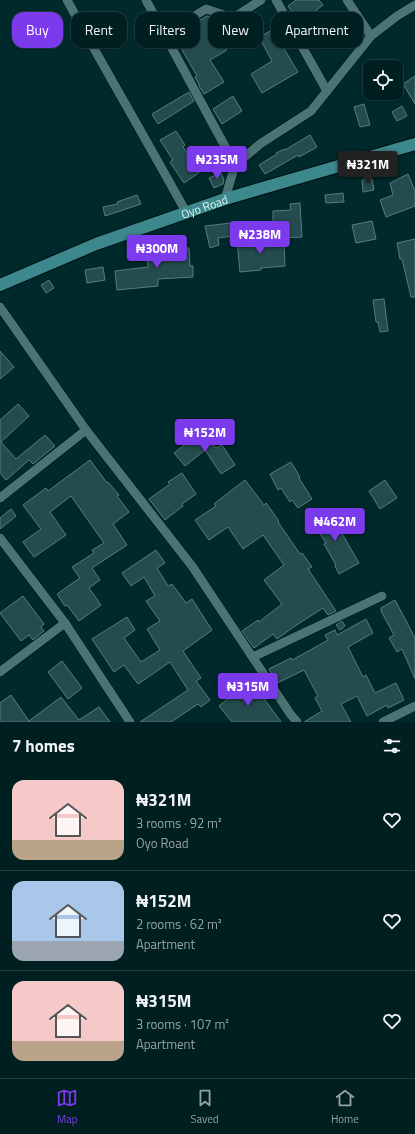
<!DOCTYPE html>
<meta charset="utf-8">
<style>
:root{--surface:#001f20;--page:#0a2729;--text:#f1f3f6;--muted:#95a2a5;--line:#223d3e;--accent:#7c3aed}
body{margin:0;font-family:"Titillium Web",sans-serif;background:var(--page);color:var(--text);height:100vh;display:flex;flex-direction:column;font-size:15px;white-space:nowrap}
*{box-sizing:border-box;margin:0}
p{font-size:13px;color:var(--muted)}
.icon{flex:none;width:22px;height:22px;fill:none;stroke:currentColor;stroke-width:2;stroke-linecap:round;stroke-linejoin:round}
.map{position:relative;height:722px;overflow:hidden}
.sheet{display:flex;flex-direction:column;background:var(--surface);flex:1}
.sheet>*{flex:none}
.banner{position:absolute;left:12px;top:12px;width:391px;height:36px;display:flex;gap:8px}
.controls{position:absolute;left:363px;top:60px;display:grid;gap:8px}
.controls a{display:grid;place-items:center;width:40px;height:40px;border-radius:8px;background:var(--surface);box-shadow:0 1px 3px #0004,0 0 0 1px var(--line);font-size:20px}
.price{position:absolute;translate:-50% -34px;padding:0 9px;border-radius:4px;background:var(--accent);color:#fff;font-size:13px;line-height:26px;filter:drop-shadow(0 1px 2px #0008)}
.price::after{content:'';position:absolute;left:50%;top:24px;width:12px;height:9px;margin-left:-6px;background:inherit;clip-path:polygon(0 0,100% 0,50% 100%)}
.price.on{background:#222;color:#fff}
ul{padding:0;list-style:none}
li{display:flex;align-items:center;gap:12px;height:100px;padding:0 12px}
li+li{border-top:1px solid var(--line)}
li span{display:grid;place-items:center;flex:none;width:112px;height:80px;border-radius:12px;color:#555}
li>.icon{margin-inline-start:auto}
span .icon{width:48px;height:48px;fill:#fffc;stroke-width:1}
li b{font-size:17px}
h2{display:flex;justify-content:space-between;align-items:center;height:48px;padding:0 12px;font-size:17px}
.pill{padding:0 14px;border-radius:12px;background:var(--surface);box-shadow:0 1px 3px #0004,0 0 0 1px var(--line);font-size:14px;line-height:36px}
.pill.on{background:var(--accent);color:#fff}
.tabs{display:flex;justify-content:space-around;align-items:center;height:56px;border-top:1px solid var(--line);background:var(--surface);font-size:11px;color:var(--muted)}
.tabs a{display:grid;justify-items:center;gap:2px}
.tabs .on{color:var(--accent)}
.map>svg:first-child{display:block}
</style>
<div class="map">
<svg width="415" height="722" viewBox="0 0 415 722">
<rect width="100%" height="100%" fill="#00292b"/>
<!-- building -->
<g fill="#244c4e" stroke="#557d7f">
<path d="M296,0h23l4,5 -23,18 -12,-17z"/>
<path d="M207,16l11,3 2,4 -7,4 14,23 -17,10 14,22 -20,12 -5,-8h1l-5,-9 2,-1 -16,-28 20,-12 -8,-12z"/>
<path d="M115,20l9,17 -21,11 -9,-17z"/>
<path d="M280,26l9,17 -6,4 15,25 -36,21 -11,-19 21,-13 -13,-24z"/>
<path d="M415,76v28l-12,-20z"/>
<path d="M189,92l5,9 -36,23 -6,-10z"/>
<path d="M233,96l9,15 -20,13 -9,-15z"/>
<path d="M364,104l6,21 -10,2 -6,-20z"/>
<path d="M402,106l5,10 -10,5 -5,-9z"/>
<path d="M176,131l9,14 -2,2 17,25 -16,11 -14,-21 3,-2 -13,-20z"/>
<path d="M310,135l7,12 -18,10 -1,-2 -33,19 -6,-9 18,-11 -1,-1 9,-4v1z"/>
<path d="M221,173l3,7 -1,4 -9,4 -5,-10z"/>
<path d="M408,174l7,17v15l-29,11 -6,-17 13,-5 -3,-12z"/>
<path d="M372,179l2,11 -11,2 -1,-12z"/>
<path d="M343,193l1,9 -18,1 -1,-8z"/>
<path d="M137,195l4,9 -36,12 -2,-9 15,-3 -1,-2z"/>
<path d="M300,203l2,34 -22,1 -1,-16h-6v-11l18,-1 -1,-6z"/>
<path d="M372,221l4,18 -20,4 -4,-18z"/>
<path d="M231,223l2,13 -15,2 1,7 -9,3 -5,-22z"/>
<path d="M259,239v5l25,-1 1,23 -24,2v2l-21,2 -3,-31z"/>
<path d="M415,239v58h-4l-9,-38h-2l-3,-16z"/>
<path d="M169,243h9v5h11l1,18h3v11l-35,2v7l-41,4 -2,-19 33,-4 -1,-16 22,-2z"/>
<path d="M103,267l2,13 -18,3 -2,-13z"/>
<path d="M49,280l5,8 -8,5 -5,-8z"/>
<path d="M384,299l4,32 -8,1 -2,-10h-2l-3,-22z"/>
<path d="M0,351l14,16 -14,12z"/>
<path d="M18,404l11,12 -28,26 15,17 29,-24 10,11 -22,18 -4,-4 -23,20 -6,-7v-53z"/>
<path d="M202,431l14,17 6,-3 13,20 -14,9 -16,-24 -20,16 -11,-13z"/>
<path d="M90,460l17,23 1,-1 11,13 -2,1 12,16 -16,12 14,21 -35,23 8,12 -11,8 12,17 -22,16 -12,-16 -2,1 -8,-12 23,-16 -8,-11 22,-14 -2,-3 12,-7 -33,-47 -21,16 16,23 -32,22 -11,-15 18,-13 -18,-24 23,-17 2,3z"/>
<path d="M291,462l9,15 -1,1 13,21 -14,9 -6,-8 -2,2 -9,-14 -3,2 -8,-16z"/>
<path d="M182,473l14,21 -14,10 1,2 -18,14 -16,-21 21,-15 -2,-2z"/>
<path d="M245,480l19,25 2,-2 13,18 -1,1 22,32 2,-1 10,14 -4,2 28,42 -8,4 -5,-7 -28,18 -18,13 -4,-5 -19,14 -12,-17 16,-11 1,2 23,-18 -18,-24 20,-15 -21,-30 -20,14 -15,-22 -19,13 -14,-20 21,-14 -2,-2z"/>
<path d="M385,480l12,18 -17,11 -11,-18z"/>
<path d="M11,509l5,7 -16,13v-11z"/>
<path d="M326,510l14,20 19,33 -20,11 -4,-8 1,-1 -12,-21 2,-1 -15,-22z"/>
<path d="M156,550l9,13 -8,5 11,18 4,-2 14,19 6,-4 20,31 -29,21 18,27 -5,3 14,19 -9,7 -3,-3 -27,18h-31l48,-32 -18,-28 -32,22 -14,-19 -10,7 -22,-33 35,-22 8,13 -11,8 17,24 19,-12 -13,-21 13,-8 -14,-20 9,-5 -11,-19 -13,9 -9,-13z"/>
<path d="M23,596l21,28 -3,3 3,4 -11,9 -4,-5 -8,6 -21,-28z"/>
<path d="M395,600l20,38v41l-13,-30 -5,3 -8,-14 5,-3 -13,-24v-3z"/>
<path d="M366,619l7,14 -25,14 15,30 3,-2 9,18 21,-10 8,17 -16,8 -1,-3 -20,11 -10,-20 -16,8 10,18h-47l18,-11 -7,-13 3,-2 -14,-26 -27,13 -8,-14 22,-11 1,2 31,-17 5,-3 -3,-5 10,-5 2,5z"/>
<path d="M342,621l3,5 -5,4 -4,-5z"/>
<path d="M62,661l20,27 -14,11 -20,-27z"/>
<path d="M248,682l3,5 3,-2 27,37h-49l-13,-16z"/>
<path d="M11,695l18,26 32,-24 18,23 20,-13 11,15h-110v-19z"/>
</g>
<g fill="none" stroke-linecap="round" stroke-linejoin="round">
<defs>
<g id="street">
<path d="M67,0c39,71 80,141 119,212"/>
<path d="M146,0l89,165"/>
<path d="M276,0l51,91"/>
<path d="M347,0l24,36"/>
<path d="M164,34l42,-25 27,9 28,-18"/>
<path d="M225,199l10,-34 25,-21 51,-33 60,-75 26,-20 18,-11"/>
<path d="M0,307l86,123 106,136 99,149 6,7"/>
<path d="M0,498l86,-68"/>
<path d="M0,538l65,85 65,99"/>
<path d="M253,657l129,-61"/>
<path d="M0,672l65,-49"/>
<path d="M383,722l32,-16"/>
</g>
<g id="secondary">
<path id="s1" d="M0,285l96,-41 129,-45 190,-55"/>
</g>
</defs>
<!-- street casing -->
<use href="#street" stroke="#001011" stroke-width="10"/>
<!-- secondary casing -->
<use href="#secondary" stroke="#001011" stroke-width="14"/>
<!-- street -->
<use href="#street" stroke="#4b7274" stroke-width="9"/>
<!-- secondary -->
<use href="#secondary" stroke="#3d888c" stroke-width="12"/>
</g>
<g text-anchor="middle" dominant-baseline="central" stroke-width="3.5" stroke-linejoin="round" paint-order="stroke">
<!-- street labels -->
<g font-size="12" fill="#daf0f0" stroke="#00292b">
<text stroke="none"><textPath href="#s1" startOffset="219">Oyo Road</textPath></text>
</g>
</g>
</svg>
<div class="controls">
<a><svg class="icon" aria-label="locate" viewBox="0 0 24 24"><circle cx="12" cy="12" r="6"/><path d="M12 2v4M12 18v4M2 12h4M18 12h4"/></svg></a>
</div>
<b class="price" style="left:217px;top:180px">₦235M</b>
<b class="price on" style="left:368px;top:185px">₦321M</b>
<b class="price" style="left:260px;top:255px">₦238M</b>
<b class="price" style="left:157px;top:269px">₦300M</b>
<b class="price" style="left:205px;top:453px">₦152M</b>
<b class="price" style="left:335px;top:542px">₦462M</b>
<b class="price" style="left:248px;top:707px">₦315M</b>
<div class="banner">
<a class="pill on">Buy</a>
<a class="pill">Rent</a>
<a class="pill">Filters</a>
<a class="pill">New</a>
<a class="pill">Apartment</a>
</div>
</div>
<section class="sheet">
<h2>7 homes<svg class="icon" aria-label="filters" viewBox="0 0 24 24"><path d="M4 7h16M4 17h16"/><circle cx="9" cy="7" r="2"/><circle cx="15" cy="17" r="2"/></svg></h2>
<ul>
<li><span style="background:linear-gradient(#f6c9c9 75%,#b9a48a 0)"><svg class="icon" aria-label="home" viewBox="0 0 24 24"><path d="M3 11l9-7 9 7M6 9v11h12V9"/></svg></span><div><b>₦321M</b><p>3 rooms · 92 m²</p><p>Oyo Road</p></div><svg class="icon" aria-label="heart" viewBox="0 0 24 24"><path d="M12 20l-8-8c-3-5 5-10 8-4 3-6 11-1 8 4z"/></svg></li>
<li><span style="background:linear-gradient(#a9c7e8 75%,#9aa5b1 0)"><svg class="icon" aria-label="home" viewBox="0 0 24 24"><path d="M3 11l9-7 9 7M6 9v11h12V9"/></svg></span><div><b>₦152M</b><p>2 rooms · 62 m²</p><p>Apartment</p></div><svg class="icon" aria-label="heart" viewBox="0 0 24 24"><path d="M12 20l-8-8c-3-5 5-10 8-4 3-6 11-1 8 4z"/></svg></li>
<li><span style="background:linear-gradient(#f6c9c9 75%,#b9a48a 0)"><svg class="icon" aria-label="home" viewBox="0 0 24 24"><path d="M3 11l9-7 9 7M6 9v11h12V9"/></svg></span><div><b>₦315M</b><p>3 rooms · 107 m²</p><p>Apartment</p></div><svg class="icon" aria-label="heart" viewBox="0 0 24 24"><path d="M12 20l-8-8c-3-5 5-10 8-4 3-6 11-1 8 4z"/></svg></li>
</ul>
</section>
<nav class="tabs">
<a class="on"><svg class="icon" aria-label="map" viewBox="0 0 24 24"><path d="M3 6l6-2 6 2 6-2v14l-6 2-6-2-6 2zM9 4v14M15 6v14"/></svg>Map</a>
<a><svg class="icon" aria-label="saved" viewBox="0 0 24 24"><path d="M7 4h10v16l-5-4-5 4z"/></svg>Saved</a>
<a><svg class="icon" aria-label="home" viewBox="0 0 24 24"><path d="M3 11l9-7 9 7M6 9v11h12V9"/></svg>Home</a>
</nav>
